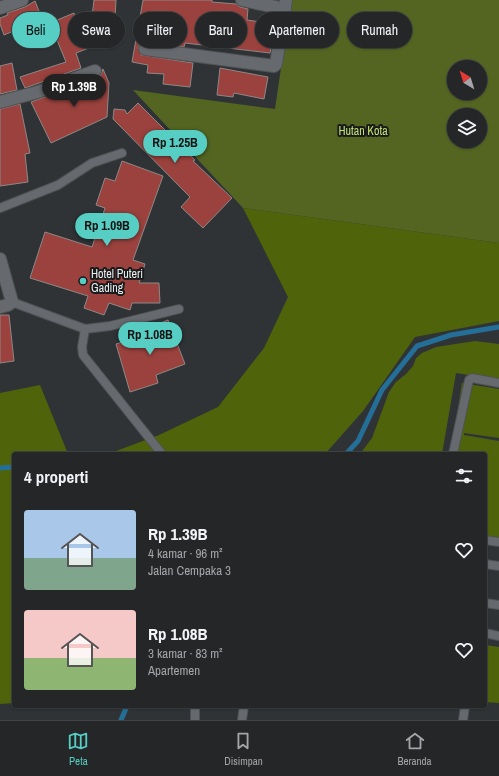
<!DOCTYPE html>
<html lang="id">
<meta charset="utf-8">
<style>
:root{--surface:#242628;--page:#2c2e30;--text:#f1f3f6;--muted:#a3a5a8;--line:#414345;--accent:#56cec4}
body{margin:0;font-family:"Archivo Narrow",sans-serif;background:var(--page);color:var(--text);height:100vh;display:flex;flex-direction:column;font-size:15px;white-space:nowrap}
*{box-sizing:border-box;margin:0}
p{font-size:13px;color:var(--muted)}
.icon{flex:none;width:22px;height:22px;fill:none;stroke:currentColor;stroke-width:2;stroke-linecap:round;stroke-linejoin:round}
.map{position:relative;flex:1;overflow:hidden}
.sheet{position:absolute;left:12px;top:452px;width:475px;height:256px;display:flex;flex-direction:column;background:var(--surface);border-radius:4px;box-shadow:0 1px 3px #0004,0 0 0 1px var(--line)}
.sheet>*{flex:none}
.banner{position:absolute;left:12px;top:12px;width:475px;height:36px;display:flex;gap:8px}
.needle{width:26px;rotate:322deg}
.controls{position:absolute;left:447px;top:60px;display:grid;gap:8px}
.controls a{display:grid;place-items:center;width:40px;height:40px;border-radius:50%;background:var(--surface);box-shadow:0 1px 3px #0004,0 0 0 1px var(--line);font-size:20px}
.price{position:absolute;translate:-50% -34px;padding:0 9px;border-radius:14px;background:var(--accent);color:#111;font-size:13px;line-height:26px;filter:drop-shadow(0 1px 2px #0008)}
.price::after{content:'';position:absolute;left:50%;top:24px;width:12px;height:9px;margin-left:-6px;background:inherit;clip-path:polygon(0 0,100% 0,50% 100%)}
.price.current{background:#222;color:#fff}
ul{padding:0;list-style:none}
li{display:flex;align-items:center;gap:12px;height:100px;padding:0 12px}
li span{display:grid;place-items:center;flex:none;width:112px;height:80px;border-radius:4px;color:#555}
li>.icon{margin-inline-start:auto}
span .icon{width:48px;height:48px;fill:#fffc;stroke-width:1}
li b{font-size:17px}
h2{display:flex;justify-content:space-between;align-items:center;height:48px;padding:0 12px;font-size:17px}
.tag{padding:0 14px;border-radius:18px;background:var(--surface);box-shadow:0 1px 3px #0004,0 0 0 1px var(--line);font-size:14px;line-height:36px}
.tag.current{background:var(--accent);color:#111}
.tabs{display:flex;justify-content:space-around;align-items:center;height:56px;border-top:1px solid var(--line);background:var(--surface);font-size:11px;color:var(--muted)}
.tabs a{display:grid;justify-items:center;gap:2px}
.tabs .current{color:var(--accent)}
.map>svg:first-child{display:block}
</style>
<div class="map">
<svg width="499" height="720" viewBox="0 0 499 720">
<rect width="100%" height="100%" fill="#303336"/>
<!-- green -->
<g fill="#4f630a">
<path d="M243,208l256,35v78l-84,16 -52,74 -38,43h-217l51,-19 59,-28 46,-59 24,-51z"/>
<path d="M475,341l24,3v36l-43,-7 -14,81h-82l12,-16 17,-46 7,-10 10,-8 7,-8 3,-8 6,-5 14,-6z"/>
<path d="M462,383l37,6v49l-35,-5v2l35,6v97l-14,-3v-81h-34z"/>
<path d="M40,385l28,69h-54v249l-14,1v-311z"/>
<path d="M485,645l14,2v56l-14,-1z"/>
</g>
<!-- forest -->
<path fill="#536521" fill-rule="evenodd" d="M291,0h208v243l-256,-35 -110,-118 142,19zM454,67h26v26h-26zM454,115h26v26h-26z"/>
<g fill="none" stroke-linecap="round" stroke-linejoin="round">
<!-- stream -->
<g stroke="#246f97" stroke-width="5">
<path d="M346,454l12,-13 24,-51 35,-44 34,-11 48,-8"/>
<path d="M0,468l14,-1"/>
<path d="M121,720l6,-14"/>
</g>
</g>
<!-- building -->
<g fill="#9b423e" stroke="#8d8887">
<path d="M94,0h22l-1,19 -23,-2z"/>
<path d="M143,0h69v2l24,2 4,3 8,2 -1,11 28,4 -5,29 -85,-10 -1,4 -38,-5h-4l-3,3 -1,3 3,7 52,8 -3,24 -27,-3 1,-10 -17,-1 1,-8 -16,-3z"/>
<path d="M35,1l7,18 -38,16 -4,-11v-6l8,-3 -1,-2 18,-6z"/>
<path d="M74,13l15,35 -13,5 5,15 -56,20 -5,-11 46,-15 -16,-39z"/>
<path d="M12,63l5,27 -17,4v-28z"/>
<path d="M220,68l48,9 -4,22 -30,-6 -1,4 -16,-2z"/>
<path d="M103,69l6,14 -2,34 -56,26 -20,-41 67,-24 3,-3z"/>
<path d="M138,103l57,57 -2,1 39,37 -29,30 -22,-21 9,-10 -77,-78 1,-10 11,1 2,4z"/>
<path d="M20,104l10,49 -5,1 3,28 -28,4v-77z"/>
<path d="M122,161l41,15 -30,84 12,4 -6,19h20l1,20h-28l-2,7 -21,-7 -5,12 -20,-7 4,-12 -58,-18 15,-46 47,15 13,-39 -9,-3 9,-27 10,3z"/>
<path d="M0,315h9l5,46 -14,2z"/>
<path d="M168,320l17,44 -29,11 2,8 -28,9 -14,-48 37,-12 -2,-5z"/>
</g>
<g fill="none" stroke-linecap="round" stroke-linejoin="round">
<defs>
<g id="lane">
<path d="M0,208l58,-23 34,-22 30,-10"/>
<path d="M12,302l73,27 25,-3 69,-17"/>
<path d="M85,329l-3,18 1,8 79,99"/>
<path d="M453,454l16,-74 3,-2 27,5"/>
<path d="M485,540l14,2"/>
<path d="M485,564l14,2"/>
<path d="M485,603l14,2"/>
<path d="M485,633l14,3"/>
<path d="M195,706v14"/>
<path d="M242,720l2,-14"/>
<path d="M463,720l2,-14"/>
</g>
<g id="street">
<path d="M242,0l43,9"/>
<path d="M0,8l22,-8"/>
<path d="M145,49l129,17 2,-2 10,-64"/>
<path d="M0,102l38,-10 57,-21"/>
<path d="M0,259l12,43 -4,3 -8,2"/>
</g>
</defs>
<!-- lane casing -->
<use href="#lane" stroke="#4f5254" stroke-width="10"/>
<!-- street casing -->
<use href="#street" stroke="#4f5254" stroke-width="14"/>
<!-- lane -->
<use href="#lane" stroke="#66696d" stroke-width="8"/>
<!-- street -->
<use href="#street" stroke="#66696d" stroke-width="12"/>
</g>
<!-- markers -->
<circle fill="#56cec4" stroke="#191a1c" stroke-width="1.5" cx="83" cy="281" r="4"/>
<g text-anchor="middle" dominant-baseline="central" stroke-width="4" stroke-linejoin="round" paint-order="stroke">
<!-- park labels -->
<g font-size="12" fill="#c0e16c" stroke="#191a1c">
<text x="363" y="131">Hutan Kota</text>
</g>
<!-- poi labels -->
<g font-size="12" fill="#eceeef" stroke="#191a1c" text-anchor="start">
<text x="91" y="274">Hotel Puteri<tspan x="91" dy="14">Gading</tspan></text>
</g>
</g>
</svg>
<div class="controls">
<a><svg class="needle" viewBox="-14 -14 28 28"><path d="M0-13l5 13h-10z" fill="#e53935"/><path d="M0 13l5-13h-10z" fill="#a3a5a8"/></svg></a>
<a><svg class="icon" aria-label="layers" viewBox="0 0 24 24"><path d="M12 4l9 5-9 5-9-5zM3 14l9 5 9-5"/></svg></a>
</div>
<b class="price current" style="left:74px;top:108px">Rp 1.39B</b>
<b class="price" style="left:175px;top:164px">Rp 1.25B</b>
<b class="price" style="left:107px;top:247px">Rp 1.09B</b>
<b class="price" style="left:150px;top:356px">Rp 1.08B</b>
<div class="banner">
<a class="tag current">Beli</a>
<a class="tag">Sewa</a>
<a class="tag">Filter</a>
<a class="tag">Baru</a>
<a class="tag">Apartemen</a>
<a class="tag">Rumah</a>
</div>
<section class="sheet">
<h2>4 properti<svg class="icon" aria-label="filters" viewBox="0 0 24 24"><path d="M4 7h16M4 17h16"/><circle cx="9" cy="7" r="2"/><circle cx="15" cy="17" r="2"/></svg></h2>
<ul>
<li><span style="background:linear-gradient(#a9c7e8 60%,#7fa58c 0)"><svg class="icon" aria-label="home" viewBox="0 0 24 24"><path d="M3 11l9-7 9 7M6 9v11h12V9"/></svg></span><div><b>Rp 1.39B</b><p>4 kamar · 96 m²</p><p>Jalan Cempaka 3</p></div><svg class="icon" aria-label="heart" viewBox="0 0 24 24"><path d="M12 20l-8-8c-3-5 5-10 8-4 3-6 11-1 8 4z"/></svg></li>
<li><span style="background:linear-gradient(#f6c9c9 60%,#8fb573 0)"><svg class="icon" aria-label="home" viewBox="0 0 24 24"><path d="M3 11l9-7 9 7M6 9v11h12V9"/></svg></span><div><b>Rp 1.08B</b><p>3 kamar · 83 m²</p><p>Apartemen</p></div><svg class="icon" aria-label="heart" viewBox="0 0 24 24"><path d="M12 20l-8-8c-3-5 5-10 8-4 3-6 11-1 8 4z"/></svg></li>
</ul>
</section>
</div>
<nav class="tabs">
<a class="current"><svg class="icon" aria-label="map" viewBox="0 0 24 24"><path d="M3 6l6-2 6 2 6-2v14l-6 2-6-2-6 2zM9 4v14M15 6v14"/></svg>Peta</a>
<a><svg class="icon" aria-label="saved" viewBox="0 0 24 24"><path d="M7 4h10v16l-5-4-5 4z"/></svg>Disimpan</a>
<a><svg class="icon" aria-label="home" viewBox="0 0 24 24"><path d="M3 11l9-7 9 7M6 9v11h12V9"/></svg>Beranda</a>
</nav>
